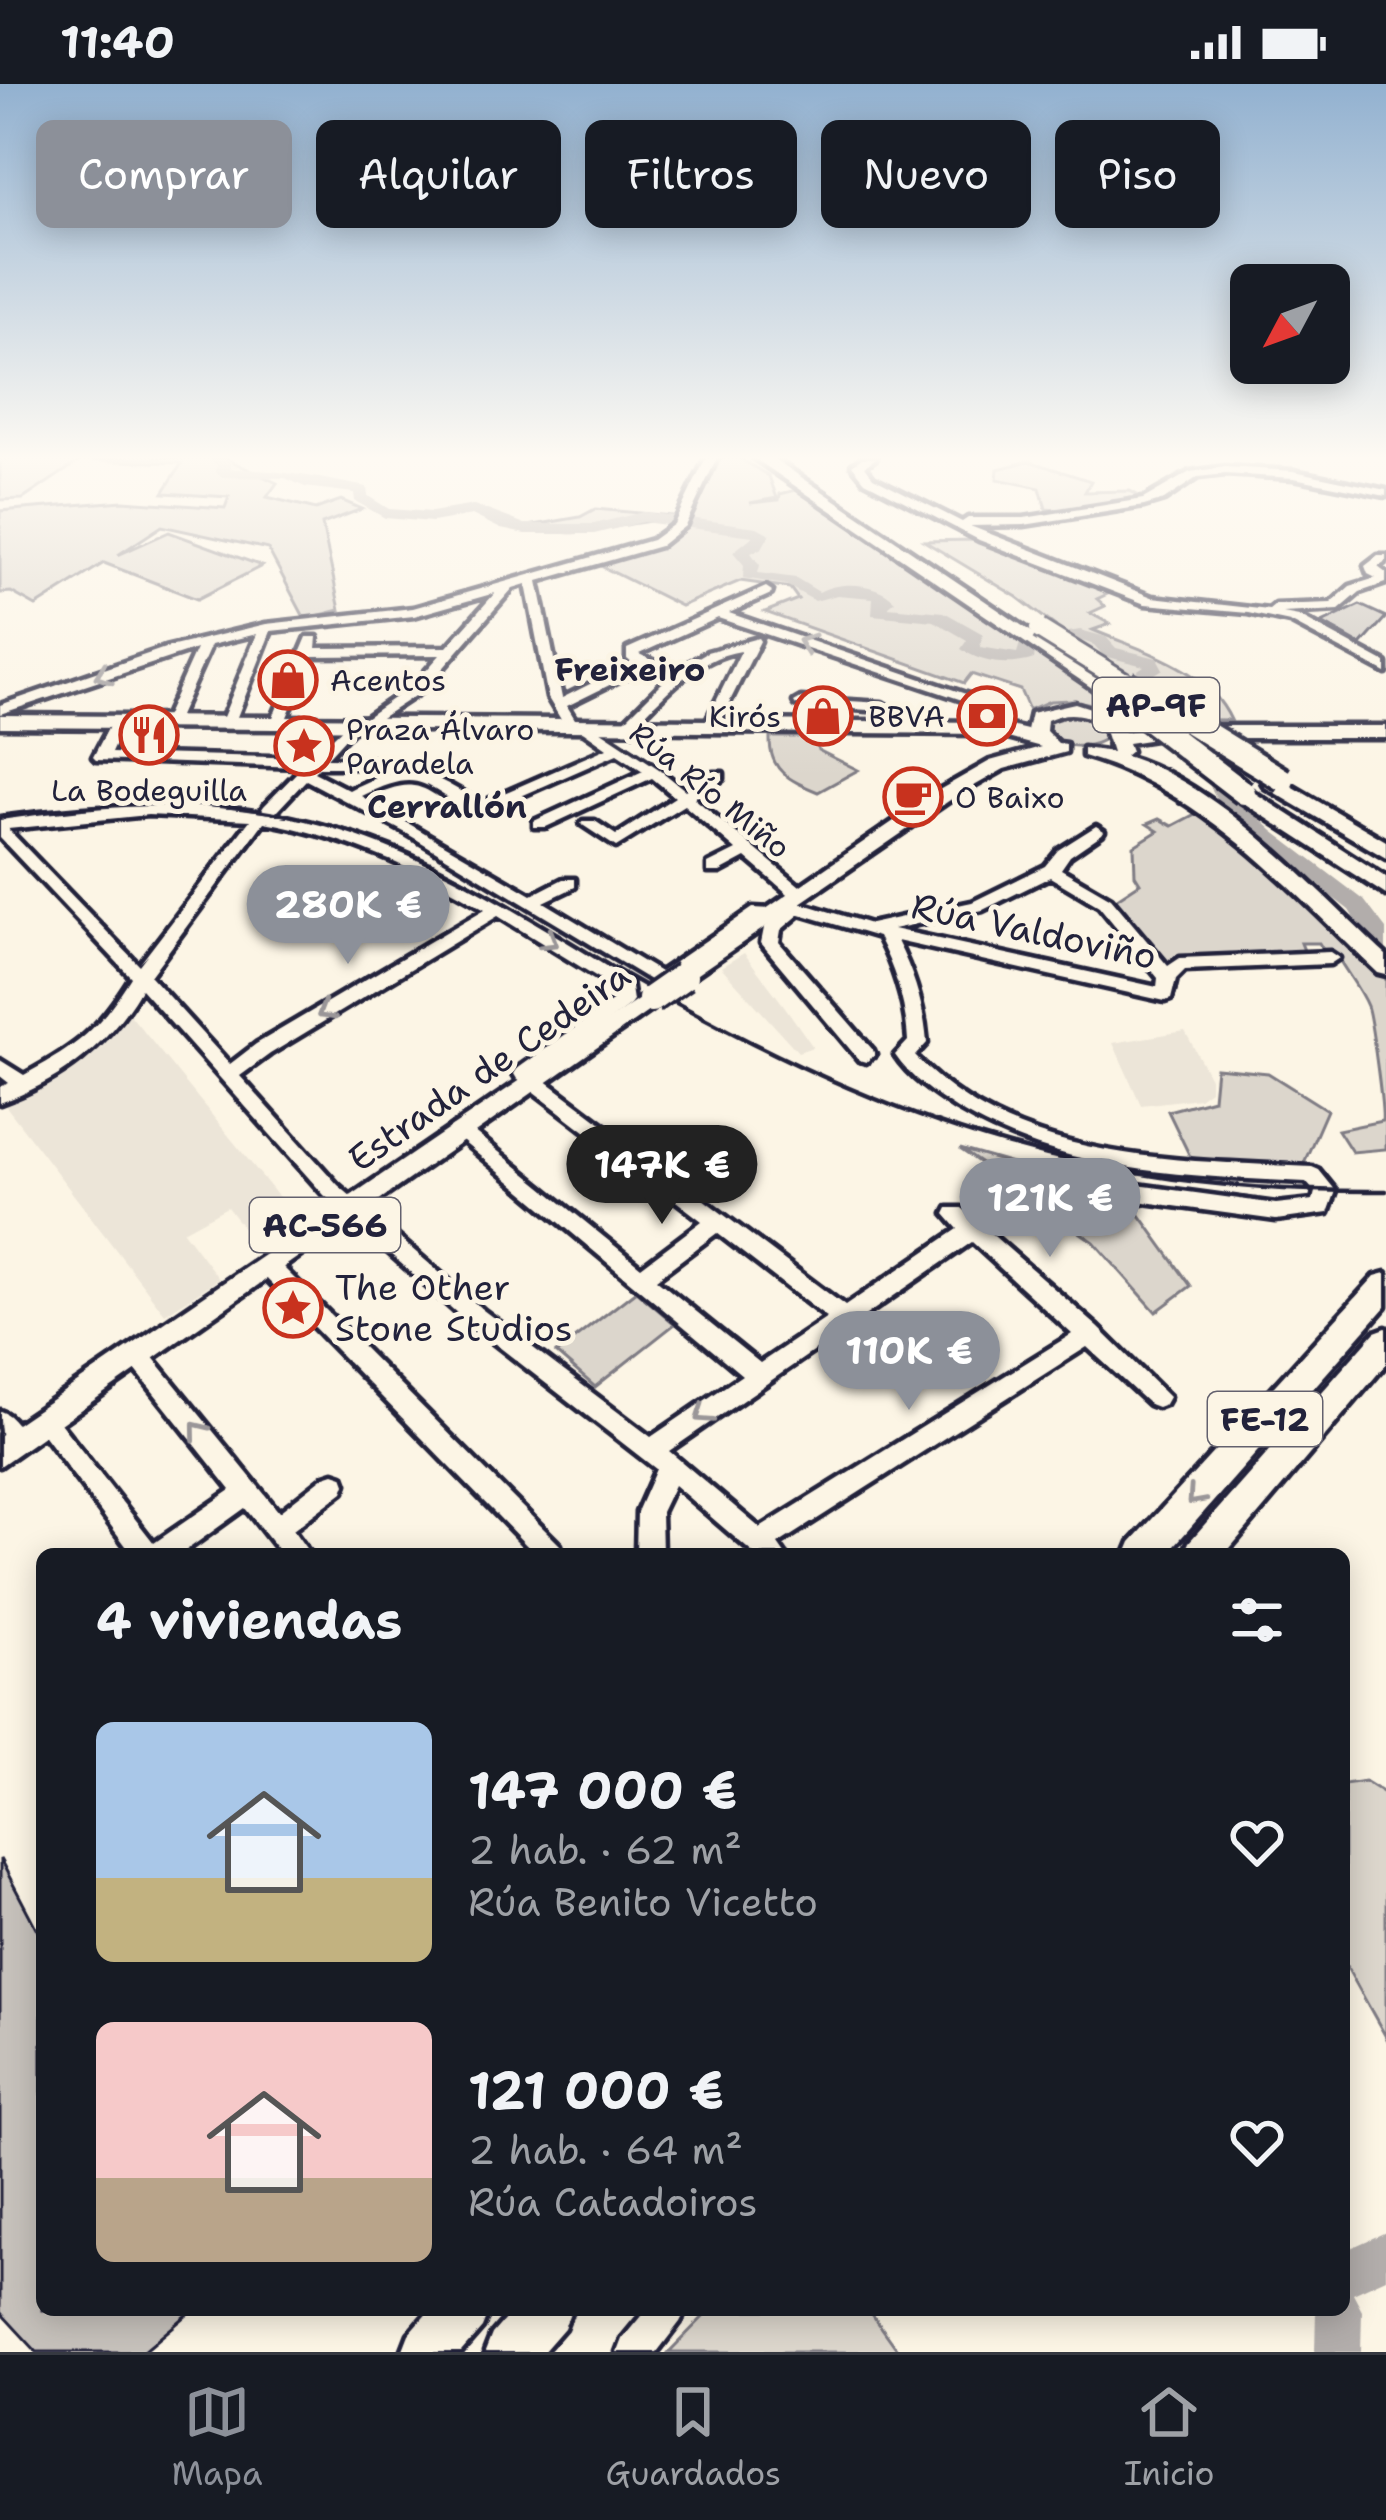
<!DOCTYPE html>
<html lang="es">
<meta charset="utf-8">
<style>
:root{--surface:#171b24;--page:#242831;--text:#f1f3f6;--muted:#9ea1a6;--line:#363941;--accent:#8c9099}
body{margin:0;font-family:"Shantell Sans",sans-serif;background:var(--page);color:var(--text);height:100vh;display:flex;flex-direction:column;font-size:45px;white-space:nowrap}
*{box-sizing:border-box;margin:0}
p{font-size:39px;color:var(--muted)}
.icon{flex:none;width:66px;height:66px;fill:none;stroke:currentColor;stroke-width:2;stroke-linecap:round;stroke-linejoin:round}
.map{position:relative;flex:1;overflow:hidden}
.drawer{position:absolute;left:36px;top:1464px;width:1314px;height:768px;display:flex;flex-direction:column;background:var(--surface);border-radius:18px;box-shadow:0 6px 30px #0003}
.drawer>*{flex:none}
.top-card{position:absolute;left:36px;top:36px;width:1314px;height:108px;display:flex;gap:24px}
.needle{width:78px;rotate:229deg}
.buttons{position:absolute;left:1230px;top:180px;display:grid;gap:24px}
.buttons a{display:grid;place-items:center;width:120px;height:120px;border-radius:18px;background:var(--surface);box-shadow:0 6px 30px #0003;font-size:60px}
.price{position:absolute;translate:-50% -102px;padding:0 27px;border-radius:42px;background:var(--accent);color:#fff;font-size:39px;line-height:78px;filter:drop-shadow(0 3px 6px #0008)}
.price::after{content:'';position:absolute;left:50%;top:72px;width:36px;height:27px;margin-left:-18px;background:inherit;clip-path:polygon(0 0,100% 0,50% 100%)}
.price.on{background:#222;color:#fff}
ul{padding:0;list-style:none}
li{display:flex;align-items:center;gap:36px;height:300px;padding:0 60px}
li span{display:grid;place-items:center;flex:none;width:336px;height:240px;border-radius:18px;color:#555}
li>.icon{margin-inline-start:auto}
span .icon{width:144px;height:144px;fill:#fffc;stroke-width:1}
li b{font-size:51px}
h2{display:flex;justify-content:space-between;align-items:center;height:144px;padding:0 60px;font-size:51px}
.tag{padding:0 42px;border-radius:18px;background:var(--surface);box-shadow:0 6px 30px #0003;font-size:42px;line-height:108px}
.tag.on{background:var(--accent);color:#fff}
.status{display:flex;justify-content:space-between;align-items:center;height:84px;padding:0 60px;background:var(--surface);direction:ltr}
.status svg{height:33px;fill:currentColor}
.tab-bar{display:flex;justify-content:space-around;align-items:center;height:168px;border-top:3px solid var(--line);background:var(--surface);font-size:33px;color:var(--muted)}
.tab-bar a{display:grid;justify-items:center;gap:6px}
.tab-bar .on{color:var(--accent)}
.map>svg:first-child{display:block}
</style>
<div class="status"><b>11:40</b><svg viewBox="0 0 49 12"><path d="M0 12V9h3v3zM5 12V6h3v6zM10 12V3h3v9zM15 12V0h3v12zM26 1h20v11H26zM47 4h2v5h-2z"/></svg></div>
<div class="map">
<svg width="1386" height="2268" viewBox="0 0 1386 2268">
<rect width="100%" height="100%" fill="#fcf5e5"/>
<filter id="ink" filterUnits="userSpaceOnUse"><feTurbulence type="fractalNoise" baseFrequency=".00833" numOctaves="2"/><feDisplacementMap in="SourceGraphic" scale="24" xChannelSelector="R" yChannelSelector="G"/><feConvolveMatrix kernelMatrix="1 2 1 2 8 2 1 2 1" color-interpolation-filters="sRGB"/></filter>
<g filter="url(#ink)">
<!-- built -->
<g fill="#ece5d8">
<path d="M744,869l41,54 28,40 -15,5 -77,-85z"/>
<path d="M127,927l150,184 33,27 -47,32 -36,-47 -44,24 36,48 -54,35 -163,-213 96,-54z"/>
<path d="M1185,947l25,47v12l-11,8 -58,7 -28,-62z"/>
</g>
<!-- green -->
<g fill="#dcd6cc" stroke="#7f7c84" stroke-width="3">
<path d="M0,374h225l52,25 -10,14 49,12 25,-9 21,9 -40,15 18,86 -35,9 -37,-70 -106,-23 -44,29 51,-23 93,34 -65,33 -93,-36 -68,43 -25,-14 -11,1v-82l123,-10 102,7 4,-11 -66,-4 19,-30 -101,-3 -58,39 -23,1z"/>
<path d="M723,374h16l30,18 8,22 -27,5 29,-3 1,-6 16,-4 217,145 41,-10 -37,-28 -93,-56 52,-1 138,51 -17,8 8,7 -15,7 20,11 -17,6c51,22 113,36 138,90l-105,-1 -24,-13 -31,-6 -21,1 -21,9 -9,-20 -49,-16 -7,9 -199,-71 33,-13 -8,-11 -50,-7 -59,25 -78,-39 -3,-5c93,-22 77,-20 116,-100z"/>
<path d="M1029,377l62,20 -6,11 45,-1 11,6 -73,14 -22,-2 -6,-21 -43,-9 1,-10z"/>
<path d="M595,425l78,7 -2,4c-44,-2 -98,26 -137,5l46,-8z"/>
<path d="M1058,628l28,1 19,11 2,13c-18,14 -42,11 -61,-2l-3,-14z"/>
<path d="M770,653h45l3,13 40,20 -40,22c-29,-12 -49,-21 -48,-55z"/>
<path d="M1197,729l76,60 113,104v172l-34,3 -14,-22 44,-9c2,-10 -11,-105 -15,-115 -7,-17 -21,-34 -30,-50l-12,-3 -6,-10h-18l4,10 -141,13 -53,-64 29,-19 -5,-8 -1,-29 24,-15 -11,-7 12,-5 13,7z"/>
<path d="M1216,984l52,5 59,37 -24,55 -105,8 -30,-62 45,-12z"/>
<path d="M960,1065l167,48 64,89 -35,26 -62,-70z"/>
<path d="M636,1207l39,33 -80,63 -39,-34z"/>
<path d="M1365,1697l21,13v243l-42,-75v-178z"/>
<path d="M710,2226h159l30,42h-230z"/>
</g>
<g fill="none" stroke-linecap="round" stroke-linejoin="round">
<!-- river -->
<g fill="#b2adab" fill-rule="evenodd">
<path d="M0,374h13l-13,5z"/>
<path d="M205,374l25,2 1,9c47,0 90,9 136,18l1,9 21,13 43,3 42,-7 51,19h69l49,-12 114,15 13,7 -8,14 -11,5 9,12 -2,8 38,5 23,14c22,-12 59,-9 76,9l-7,6 56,5 39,22 -3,13 37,6 4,-13 59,-10 26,7 10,11 41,10 6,11 -16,10 52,17 34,98 40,37 91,69 22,29v30l-8,-2 -29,-47 -91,-70 -40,-39 -14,-26 -19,-71 -54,-18 -7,-7 20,-13 -40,-10 -10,-11 -15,-5 -43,8 -2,11c-25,8 -51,5 -73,-10l6,-9 -33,-19 -62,-6 1,-17 -36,-3 -22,6 -29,-16 -43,-7 1,-13 -11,-13 20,-16 -110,-14 -49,12h-69l-24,-5 -29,-14 -40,7 -47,-4 -30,-17 -1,-8 -49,-6 -20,-9 -62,-1 -7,-4 1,-8z"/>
<path d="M1386,2148v46l-33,15 9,17 -1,42h-46l1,-42h28v-59z"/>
</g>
</g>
<!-- building -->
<g fill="#c6c1bb" stroke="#22223b" stroke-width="3">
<path d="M1360,521l26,12 -25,28 -39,-22z"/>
<path d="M0,1775l42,80v371h151l-50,42h-106l-37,-40z"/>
</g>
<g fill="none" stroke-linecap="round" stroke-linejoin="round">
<defs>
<g id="minor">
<path d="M706,374h11l-32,68 -25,20 -122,35 24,117 70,-35 -5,-4v-10l139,-62 6,4 -1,3 -42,19 266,91 -12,3 -265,-89 -79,36 36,17 32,-19 51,-14 2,3 -44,88 -12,-3 37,-75c-46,7 -79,46 -110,78l-12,-3 48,-48 -23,-10 -77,38 11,18 11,-1 70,46 26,21 28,-17h10v6l-29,19 112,93v8h-12l-48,-41 -26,14h-12v-8l28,-14 -52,-45 -68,42 -35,-23 2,-3h12l21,14 59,-38 -23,-19 -106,49h-12v-6l109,-50 -26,-17 -137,60c-58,-23 -52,-51 -119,-18l171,99 31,-16h12v8l-31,15 116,70 93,-64 35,2 -8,-6 8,-5 82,25 102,-22 73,-36 13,-16 38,-24 8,5 -2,3 -32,22 -9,13 50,29 57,68 12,-8 150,-6 9,6 -9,6 -145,6 -9,9 -5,20 -6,2 -268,-60c17,33 27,65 30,102l-12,13c100,107 262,104 397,111l7,3 17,21 -8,22 -52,7 -146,-20 -10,-8 10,-8 146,20 37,-4 2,-8 -9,-10c-121,-6 -242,-9 -349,-73 -23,-15 -47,-31 -62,-54l13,-14c-2,-38 -13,-71 -30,-104l-78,-23 -19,16 -2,12 94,108 2,5 -9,7 -7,-2 -98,-117 3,-15 11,-10h-13l-102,68 -254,-153 -100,-53 -30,32 -6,2c134,22 247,98 360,167l3,20 -3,4 -93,69 308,232 113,-77 -13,-15 3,-6h14l136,119 71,70 -4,7 -8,3 -8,-3 -62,-57 -309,197 7,10h-31l-80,-69 -13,27 1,42h-26l1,-42 19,-43 -189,-147 -143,-127 -183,-206c-34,57 -78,91 -141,114v-16l9,-4 -9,-7v-16l24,15c55,-30 74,-45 107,-98l-131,-139v-18c89,-13 180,-21 269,-6l-7,-5 2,-3 38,-39 -206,-7 -3,-3 20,-38 12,3 -14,31 200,5 41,-39 7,4 -32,35 55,1 5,2v6h-68l-5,5 35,18c64,-31 73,-21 132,13l126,-55 -30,-21 -11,1 -18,-30 -22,-114 -13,4 -88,101 -58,38 -5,-1v-6l53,-37 25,-28 -128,1 -27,66 -12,3 -2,-3 36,-85h10l-1,11 131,-1 48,-54 -81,23 -143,15 -36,91 -7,4 -7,-4 36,-88 -46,11 -36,80 -12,-3 33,-73 -196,65v-9l165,-57 101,-24 147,-16 239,-68 22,-16zM148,731l102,5 -111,145 -131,-136zM264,738c80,14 151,46 221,87l-229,135 -26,20 -80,-88zM1050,793l49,29 59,72 -1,9 -264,-58 90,-19zM498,832l117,72v11l-98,70 -3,5 3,5 185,142 -61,46 -174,-141h-14l-3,5 292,244 -91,62 -168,-127 -145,-125 -98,-109 30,-22zM717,1149l110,85 -67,45 -104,-84zM972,1158l100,92 -312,194 -91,-77z"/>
<path d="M862,374h14l-11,8 8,11 89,45 6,-4h56l119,-19 47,-27 35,-5 69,4 92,19v6l-92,-18 -69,-4 -27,3 -34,23 -20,6 -120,19 -54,1 182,71 117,13 6,-5 56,-2 19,-17 26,-8 -8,-4 -3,-8 13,-10h8v6l-8,5 8,6v10l-26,9 -21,18 -56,3 16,3 87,47v10l-96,-51 -42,-9 -103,-9 -166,-64 -114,-59 -13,-16z"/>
<path d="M801,614l81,5 7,4 -7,4 -86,-6 -2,-3z"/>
<path d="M268,1173l8,3 284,285 3,9h-28l-275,-282 -3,-6 3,-6z"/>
<path d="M139,1264l8,2 132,162 46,-36 9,-3 9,3 3,8 -3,8 -50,38 17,24h-29l-36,-46 -64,46h-49l-99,-133 4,-7 8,-3 8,3 101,129 77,-53 -100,-126 -3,-7 3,-7z"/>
<path d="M0,1327c13,4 21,19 27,31l-4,7c-23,10 -23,-21 -23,-38z"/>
<path d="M646,2226h40l-6,12 -23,30h-40l5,-13z"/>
</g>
<g id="major">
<path d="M1075,619l43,14 6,15 37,-6h225v12h-225l-33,5 3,8 -6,5c91,25 192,135 261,199v20l-8,-2c-88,-84 -175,-183 -295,-217v-8l29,4 -9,-28c-19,-11 -36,-14 -56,-4l-1,11 12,12 8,1v8l-62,17 -51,29 -269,185 -11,-7 3,-5 263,-181 51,-29 51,-14 -48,-13 -993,-7v-12l993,7 34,8 4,-17z"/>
<path d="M651,907l8,3 4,5 -4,5 -659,462v-31z"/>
</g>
<g id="highway">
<path d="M754,374h19l364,245 -17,4z"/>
<path d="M1273,691l113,66v17l-121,-71 -3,-5z"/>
<path d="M1244,702l142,91v18l-150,-97v-10z"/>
<path d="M1386,1189v33l-219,248h-41l5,-12 244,-266z"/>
<path d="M1386,1244v36l-161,190h-41l5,-12 186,-210z"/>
<path d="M430,2226h59l-7,18 -21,24h-59l7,-18z"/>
<path d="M513,2226h58l-7,18 -21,24h-58l7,-18z"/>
</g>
</defs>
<!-- minor casing -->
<use href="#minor" stroke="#22223b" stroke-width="9"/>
<!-- major casing -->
<use href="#major" stroke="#22223b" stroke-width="9"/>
<!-- highway casing -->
<use href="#highway" stroke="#22223b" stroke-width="9"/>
<!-- minor -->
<use href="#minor" fill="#fcf5e5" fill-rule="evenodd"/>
<!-- major -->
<use href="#major" fill="#fcf5e5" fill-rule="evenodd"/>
<!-- highway -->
<use href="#highway" fill="#fcf5e5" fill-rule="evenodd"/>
<!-- rail-far1 -->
<path stroke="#22223b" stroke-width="3" d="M0,731c137,-19 284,-19 413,39 71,32 138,77 206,117"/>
<!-- rail -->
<path stroke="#22223b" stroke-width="4.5" d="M614,884c262,151 465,226 772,223"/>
<defs>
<path id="major-bridge" d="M651,915l33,-23"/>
<path id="highway-bridge-far1" d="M1039,545l92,57"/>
<g id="highway-bridge">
<path d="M1126,599l157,97"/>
<path d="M1127,619l117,90"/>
</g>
</defs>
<!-- major-bridge casing -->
<use href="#major-bridge" stroke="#22223b" stroke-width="34" stroke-linecap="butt"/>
<!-- highway-bridge-far1 casing -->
<use href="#highway-bridge-far1" stroke="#22223b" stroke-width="24" stroke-linecap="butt"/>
<!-- highway-bridge casing -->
<use href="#highway-bridge" stroke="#22223b" stroke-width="30" stroke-linecap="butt"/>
<!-- major-bridge -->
<use href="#major-bridge" stroke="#fcf5e5" stroke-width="26"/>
<!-- highway-bridge-far1 -->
<use href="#highway-bridge-far1" stroke="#fcf5e5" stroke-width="18"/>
<!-- highway-bridge -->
<use href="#highway-bridge" stroke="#fcf5e5" stroke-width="22"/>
</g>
<!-- one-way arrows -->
<defs><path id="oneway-chevron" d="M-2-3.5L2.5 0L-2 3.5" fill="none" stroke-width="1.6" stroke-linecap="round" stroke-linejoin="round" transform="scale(3)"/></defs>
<g stroke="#9a9698">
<use href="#oneway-chevron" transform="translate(806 559) rotate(-161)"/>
<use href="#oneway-chevron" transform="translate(103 591) rotate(160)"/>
<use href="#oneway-chevron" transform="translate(550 857) rotate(31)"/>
<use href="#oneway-chevron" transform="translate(325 928) rotate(149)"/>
<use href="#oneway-chevron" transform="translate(703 1331) rotate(146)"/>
<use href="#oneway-chevron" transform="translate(198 1346) rotate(-129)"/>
<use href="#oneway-chevron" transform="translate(1195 1413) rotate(132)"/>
</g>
</g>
<!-- sky -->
<linearGradient id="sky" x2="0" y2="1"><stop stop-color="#92b1d0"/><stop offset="0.54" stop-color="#fefaf3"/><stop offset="1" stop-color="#fefaf3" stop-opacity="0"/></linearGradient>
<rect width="1386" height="692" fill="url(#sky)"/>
<!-- icons -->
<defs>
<symbol id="shop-ring" viewBox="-11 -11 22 22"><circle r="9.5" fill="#fcf5e5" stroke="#c8321e" stroke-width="1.5"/><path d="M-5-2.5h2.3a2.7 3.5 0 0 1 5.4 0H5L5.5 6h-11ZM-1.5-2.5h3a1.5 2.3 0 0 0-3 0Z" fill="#c8321e"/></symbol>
<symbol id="bank-ring" viewBox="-11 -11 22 22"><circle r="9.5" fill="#fcf5e5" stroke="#c8321e" stroke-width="1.5"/><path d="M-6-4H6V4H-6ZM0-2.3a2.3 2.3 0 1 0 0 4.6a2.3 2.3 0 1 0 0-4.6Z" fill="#c8321e"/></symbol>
<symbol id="restaurant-ring" viewBox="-11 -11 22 22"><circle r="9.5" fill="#fcf5e5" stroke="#c8321e" stroke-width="1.5"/><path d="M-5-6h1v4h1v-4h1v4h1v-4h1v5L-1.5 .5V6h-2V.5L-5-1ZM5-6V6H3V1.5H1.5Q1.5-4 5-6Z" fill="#c8321e"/></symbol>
<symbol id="sight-ring" viewBox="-11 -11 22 22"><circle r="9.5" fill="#fcf5e5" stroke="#c8321e" stroke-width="1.5"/><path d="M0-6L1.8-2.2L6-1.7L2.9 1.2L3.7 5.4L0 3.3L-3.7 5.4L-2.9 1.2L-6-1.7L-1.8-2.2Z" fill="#c8321e"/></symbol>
<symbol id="cafe-ring" viewBox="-11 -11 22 22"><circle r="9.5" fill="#fcf5e5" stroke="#c8321e" stroke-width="1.5"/><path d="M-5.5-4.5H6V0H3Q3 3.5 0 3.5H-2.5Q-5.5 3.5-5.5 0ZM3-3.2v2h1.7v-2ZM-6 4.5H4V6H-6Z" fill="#c8321e"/></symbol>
</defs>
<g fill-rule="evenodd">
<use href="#shop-ring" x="255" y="563" width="66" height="66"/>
<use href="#shop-ring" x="790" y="599" width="66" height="66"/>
<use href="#bank-ring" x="954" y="599" width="66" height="66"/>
<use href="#restaurant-ring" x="116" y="618" width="66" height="66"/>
<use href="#sight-ring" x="271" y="629" width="66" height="66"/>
<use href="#cafe-ring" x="880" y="680" width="66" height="66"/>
<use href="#sight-ring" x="260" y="1191" width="66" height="66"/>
</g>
<g text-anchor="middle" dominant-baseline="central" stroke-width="10" stroke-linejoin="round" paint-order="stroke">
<!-- far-poi labels -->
<g font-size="30" fill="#22223b" stroke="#fcf5e5" text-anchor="start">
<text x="330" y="596">Acentos</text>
<text x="781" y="632" text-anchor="end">Kirós</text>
<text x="945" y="632" text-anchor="end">BBVA</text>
<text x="346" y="645">Praza Álvaro<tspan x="346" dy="34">Paradela</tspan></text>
<text x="149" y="706" text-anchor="middle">La Bodeguilla</text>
<text x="955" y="713">O Baixo</text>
</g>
<!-- far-street labels -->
<g font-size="30" fill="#22223b" stroke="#fcf5e5">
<text transform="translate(710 706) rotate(39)">Rúa Río Miño</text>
</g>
<!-- far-neighbourhood labels -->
<g font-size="33" font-weight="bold" fill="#22223b" stroke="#fcf5e5">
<text x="630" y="585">Freixeiro</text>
<text x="447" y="722">Cerrallón</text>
</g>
<!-- shield labels -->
<g fill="#fcf5e5" stroke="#63616e" stroke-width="3">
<rect x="1093" y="594" width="126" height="54" rx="9"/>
<rect x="250" y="1114" width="150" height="54" rx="9"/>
<rect x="1208" y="1308" width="114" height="54" rx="9"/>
</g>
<g font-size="33" font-weight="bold" fill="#22223b">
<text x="1156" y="621">AP-9F</text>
<text x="325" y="1141">AC-566</text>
<text x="1265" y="1335">FE-12</text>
</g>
<!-- street labels -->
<g font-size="36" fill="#22223b" stroke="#fcf5e5">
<text transform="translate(1034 847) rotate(12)">Rúa Valdoviño</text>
<text transform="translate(489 983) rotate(-35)">Estrada de Cedeira</text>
</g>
<!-- poi labels -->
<g font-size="36" fill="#22223b" stroke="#fcf5e5" text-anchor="start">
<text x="335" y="1203">The Other<tspan x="335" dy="41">Stone Studios</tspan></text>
</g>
</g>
</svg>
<div class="buttons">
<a><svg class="needle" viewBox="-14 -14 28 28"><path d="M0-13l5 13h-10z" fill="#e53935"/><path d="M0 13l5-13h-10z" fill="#9ea1a6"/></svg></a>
</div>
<b class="price" style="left:348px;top:883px">280K €</b>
<b class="price on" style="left:662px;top:1143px">147K €</b>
<b class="price" style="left:1050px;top:1176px">121K €</b>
<b class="price" style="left:909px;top:1329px">110K €</b>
<div class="top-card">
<a class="tag on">Comprar</a>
<a class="tag">Alquilar</a>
<a class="tag">Filtros</a>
<a class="tag">Nuevo</a>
<a class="tag">Piso</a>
</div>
<section class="drawer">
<h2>4 viviendas<svg class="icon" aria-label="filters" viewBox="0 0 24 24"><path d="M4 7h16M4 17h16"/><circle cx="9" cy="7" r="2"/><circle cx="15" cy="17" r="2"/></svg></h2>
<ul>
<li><span style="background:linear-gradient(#a9c7e8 65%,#c2b280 0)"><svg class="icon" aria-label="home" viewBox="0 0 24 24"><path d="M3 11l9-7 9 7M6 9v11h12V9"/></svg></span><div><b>147 000 €</b><p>2 hab. · 62 m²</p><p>Rúa Benito Vicetto</p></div><svg class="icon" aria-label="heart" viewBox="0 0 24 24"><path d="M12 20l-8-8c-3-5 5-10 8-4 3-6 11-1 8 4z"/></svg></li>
<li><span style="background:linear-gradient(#f6c9c9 65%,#b9a48a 0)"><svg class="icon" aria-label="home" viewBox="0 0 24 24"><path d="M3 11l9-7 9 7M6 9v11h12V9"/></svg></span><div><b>121 000 €</b><p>2 hab. · 64 m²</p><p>Rúa Catadoiros</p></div><svg class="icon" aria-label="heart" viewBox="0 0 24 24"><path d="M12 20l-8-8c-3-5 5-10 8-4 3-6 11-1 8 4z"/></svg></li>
</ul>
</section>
</div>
<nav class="tab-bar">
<a class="on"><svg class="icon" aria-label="map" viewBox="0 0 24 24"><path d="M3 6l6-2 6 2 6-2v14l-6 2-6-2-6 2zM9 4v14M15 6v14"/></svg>Mapa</a>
<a><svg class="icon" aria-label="saved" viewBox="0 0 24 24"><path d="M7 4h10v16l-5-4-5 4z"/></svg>Guardados</a>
<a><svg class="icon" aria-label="home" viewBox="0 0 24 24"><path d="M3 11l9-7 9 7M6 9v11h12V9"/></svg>Inicio</a>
</nav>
